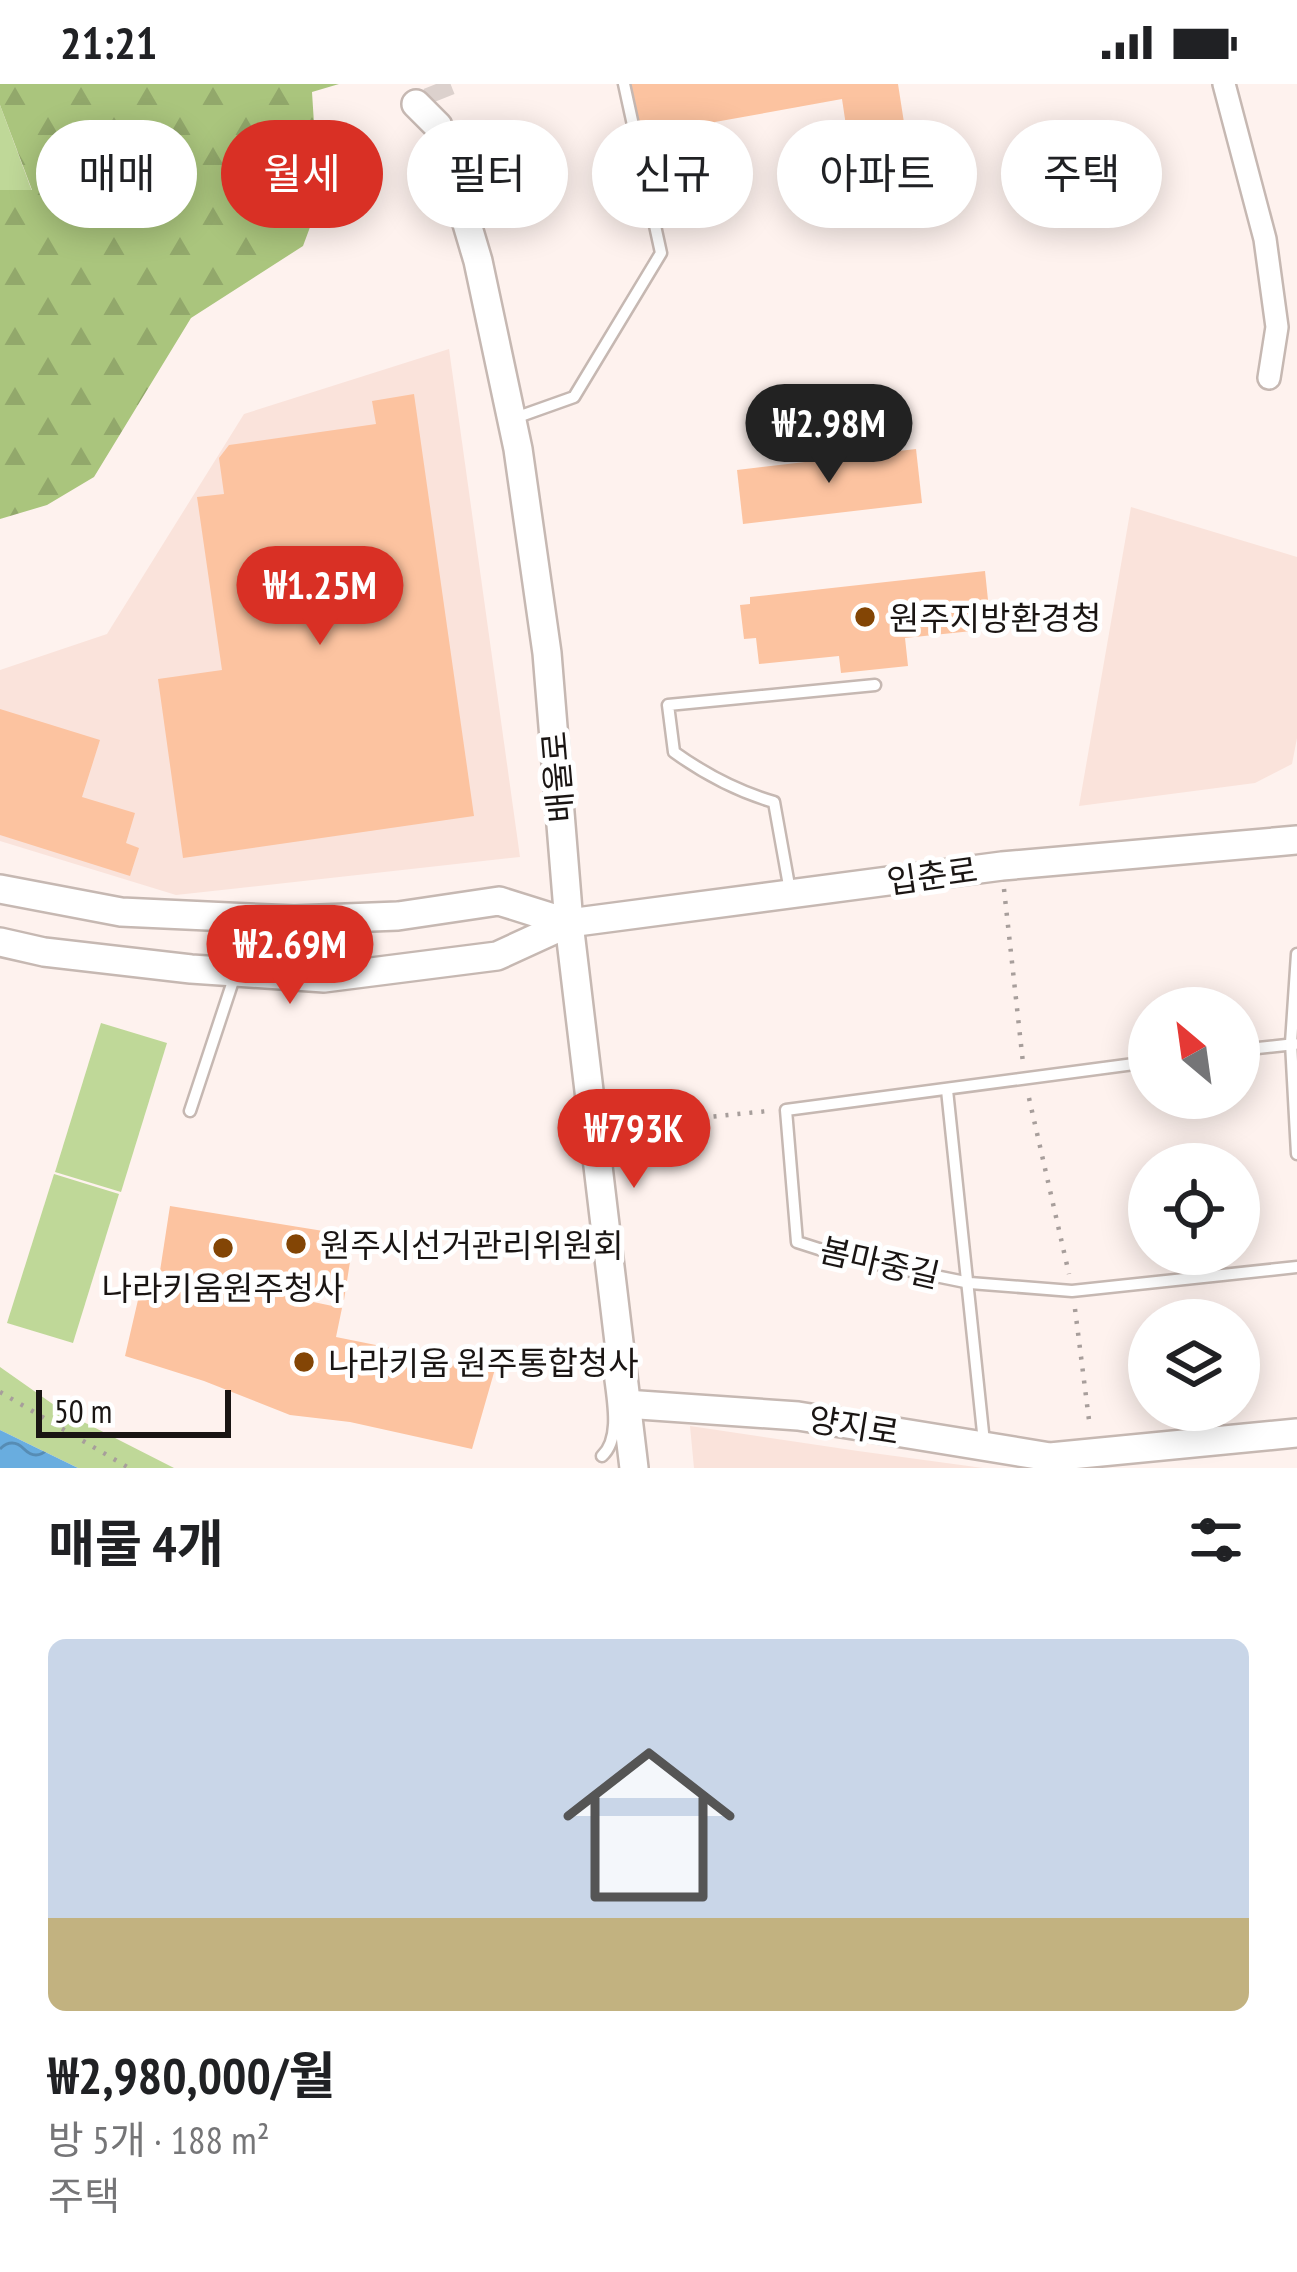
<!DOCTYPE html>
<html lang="ko">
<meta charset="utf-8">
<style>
:root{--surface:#fff;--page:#f6f6f6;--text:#202124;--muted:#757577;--line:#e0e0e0;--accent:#d93025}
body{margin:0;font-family:"PT Sans Narrow","Noto Sans KR",sans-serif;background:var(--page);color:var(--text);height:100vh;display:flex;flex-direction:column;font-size:45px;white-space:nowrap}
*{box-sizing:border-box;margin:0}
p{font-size:39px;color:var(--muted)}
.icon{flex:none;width:66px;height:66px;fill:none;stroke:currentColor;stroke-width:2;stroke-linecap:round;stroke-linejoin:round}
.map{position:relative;height:1384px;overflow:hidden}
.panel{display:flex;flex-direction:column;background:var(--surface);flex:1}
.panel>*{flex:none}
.guide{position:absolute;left:36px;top:36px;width:1227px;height:108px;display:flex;gap:24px}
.needle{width:78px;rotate:331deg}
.controls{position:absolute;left:1128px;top:903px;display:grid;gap:24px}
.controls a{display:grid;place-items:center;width:132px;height:132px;border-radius:50%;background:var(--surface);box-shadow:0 6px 30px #0003;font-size:60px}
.scale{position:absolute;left:36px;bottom:30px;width:195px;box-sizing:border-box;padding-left:12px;border:6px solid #1a1513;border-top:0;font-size:33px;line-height:42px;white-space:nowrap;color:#1a1513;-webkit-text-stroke:9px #fff;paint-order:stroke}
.price{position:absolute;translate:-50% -102px;padding:0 27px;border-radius:42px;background:var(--accent);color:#fff;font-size:39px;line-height:78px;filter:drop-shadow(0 3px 6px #0008)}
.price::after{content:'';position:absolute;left:50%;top:72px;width:36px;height:27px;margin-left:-18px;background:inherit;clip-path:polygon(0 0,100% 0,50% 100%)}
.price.current{background:#222;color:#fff}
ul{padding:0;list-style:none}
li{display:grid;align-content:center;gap:24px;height:636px;padding:0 48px}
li+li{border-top:3px solid var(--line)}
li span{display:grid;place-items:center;height:372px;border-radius:18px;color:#555}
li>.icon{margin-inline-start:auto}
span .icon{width:216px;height:216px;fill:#fffc;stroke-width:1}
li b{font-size:51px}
h2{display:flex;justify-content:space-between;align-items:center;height:144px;padding:0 48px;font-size:51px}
.pill{padding:0 42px;border-radius:54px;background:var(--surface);box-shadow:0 6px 30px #0003;font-size:42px;line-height:108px}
.pill.current{background:var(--accent);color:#fff}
.status{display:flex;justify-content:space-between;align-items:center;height:84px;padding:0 60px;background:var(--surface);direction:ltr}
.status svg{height:33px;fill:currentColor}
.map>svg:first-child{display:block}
</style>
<div class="status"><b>21:21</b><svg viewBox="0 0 49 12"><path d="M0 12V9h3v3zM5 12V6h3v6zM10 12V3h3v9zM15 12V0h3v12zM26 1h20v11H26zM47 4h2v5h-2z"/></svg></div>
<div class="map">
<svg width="1297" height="1384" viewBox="0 0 1297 1384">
<defs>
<pattern id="forest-firs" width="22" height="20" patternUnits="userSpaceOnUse" patternTransform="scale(3)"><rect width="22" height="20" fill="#aac57d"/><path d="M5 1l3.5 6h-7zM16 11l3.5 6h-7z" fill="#92a86b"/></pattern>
<pattern id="water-waves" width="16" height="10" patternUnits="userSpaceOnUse" patternTransform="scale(3)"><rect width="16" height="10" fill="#69addf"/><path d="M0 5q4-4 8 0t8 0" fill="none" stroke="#568cb4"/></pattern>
</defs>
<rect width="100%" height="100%" fill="#fef2ee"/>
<!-- built -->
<g fill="#fae3db">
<path d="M449,265l71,508 -344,38 -176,-54v-171l107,-36 137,-220z"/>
<path d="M1131,423l166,50v181l-5,26 -37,19 -176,23z"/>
<path d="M690,1342l168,25 125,17h-289z"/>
</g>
<!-- green -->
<g fill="#bfd898">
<path d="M0,21l32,86 -32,-1z"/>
<path d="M101,939l66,20 -46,149 -66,-20z"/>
<path d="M54,1090l65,20 -46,149 -66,-20z"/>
<path d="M0,1283l64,45 110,56h-96l-78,-38z"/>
</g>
<!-- forest -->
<path fill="url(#forest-firs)" d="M0,0h339l-27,8 7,111 -16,43 -112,72 -97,159 -47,28 -47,14v-329h32l-32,-85z"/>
<!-- water -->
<path fill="url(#water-waves)" d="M0,1346l78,38h-78z"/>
<!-- building -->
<g fill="#fcc3a0">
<path d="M628,0h270l7,45 -57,10 -6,-40 -127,23 1,5 -58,14 -4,-20 -18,4z"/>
<path d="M414,310l60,422 -291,42 -25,-179 64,-9 -25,-173 27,-3 -5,-36 10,-13 147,-21 -4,-23z"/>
<path d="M916,365l6,54 -179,21 -6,-54z"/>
<path d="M985,487l6,58 -86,9 3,28 -67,7 -2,-17 -80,8 -3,-26 -12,1 -4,-34 10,-1v-7z"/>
<path d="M0,625l100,31 -18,57 53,16 -9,30 13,5 -9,28 -130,-41z"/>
<path d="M170,1122l184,30 -10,64 -184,-29z"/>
<path d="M144,1190l68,15 2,-8 128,27 -6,29 159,32 -23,80 -122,-27 -60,-7 -86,-34 -79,-25z"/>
</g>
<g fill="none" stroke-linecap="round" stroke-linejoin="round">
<!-- tertiary-tunnel -->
<path stroke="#dcd1cd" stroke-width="27" stroke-dasharray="27 14" stroke-linecap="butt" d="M436,0l6,15"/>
<defs>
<g id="service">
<path d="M515,334l59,-21 87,-144 -37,-169"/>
<path d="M790,807l-16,-89c-38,-11 -68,-27 -100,-50l-6,-47 207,-20"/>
<path d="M1297,870l-6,89 6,111"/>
<path d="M1239,966l56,-6"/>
<path d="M1149,978l-363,48 11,132 50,16 123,25 102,8 225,-24"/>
<path d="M947,1006l37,352"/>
<path d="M190,1027l45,-136"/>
<path d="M602,1372c21,-19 9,-63 7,-89"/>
</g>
<path id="minor" d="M1224,0l41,155 12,88 -8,51"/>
<g id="tertiary">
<path d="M416,20l22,22 40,135 40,188 29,204 22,270 65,545"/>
<path d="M0,805l121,23 173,8 104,-4 101,-15 70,22"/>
<path d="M0,858l44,10 147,17 133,9 173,-22 72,-33 433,-57 295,-26"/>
<path d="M625,1320l173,12 252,41 247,-24"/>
</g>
</defs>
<!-- service casing -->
<use href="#service" stroke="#c6b8b2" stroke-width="15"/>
<!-- minor casing -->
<use href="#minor" stroke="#c6b8b2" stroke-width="26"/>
<!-- tertiary casing -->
<use href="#tertiary" stroke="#c6b8b2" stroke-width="32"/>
<!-- path -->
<g stroke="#a79e9b" stroke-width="4.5" stroke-dasharray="3 9" stroke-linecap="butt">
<path d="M1004,805l19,174"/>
<path d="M1029,1014l40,176"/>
<path d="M618,1042l150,-15"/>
<path d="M1075,1225l15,119"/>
<path d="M0,1308l129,76"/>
</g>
<!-- service -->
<use href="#service" stroke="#fff" stroke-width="10"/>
<!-- minor -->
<use href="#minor" stroke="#fff" stroke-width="21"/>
<!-- tertiary -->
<use href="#tertiary" stroke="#fff" stroke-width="27"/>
</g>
<!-- markers -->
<g fill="#834505" stroke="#fff" stroke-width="4.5">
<circle cx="865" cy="533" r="12"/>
<circle cx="296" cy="1160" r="12"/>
<circle cx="223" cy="1164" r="12"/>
<circle cx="304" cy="1278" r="12"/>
</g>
<g text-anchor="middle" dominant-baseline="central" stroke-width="10" stroke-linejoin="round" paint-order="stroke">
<!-- poi labels -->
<g font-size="33" fill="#1a1513" stroke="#fff" text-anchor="start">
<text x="889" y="533">원주지방환경청</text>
<text x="320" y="1160">원주시선거관리위원회</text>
<text x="223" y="1203" text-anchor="middle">나라키움원주청사</text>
<text x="328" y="1278">나라키움 원주통합청사</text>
</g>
<!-- street labels -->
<g font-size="33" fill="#1a1513" stroke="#fff">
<text transform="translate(557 693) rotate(-95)">배울로</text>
<text transform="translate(932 791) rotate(-8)">입춘로</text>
<text transform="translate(880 1178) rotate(13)">봄마중길</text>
<text transform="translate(854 1341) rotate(9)">양지로</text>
</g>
</g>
</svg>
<div class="controls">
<a><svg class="needle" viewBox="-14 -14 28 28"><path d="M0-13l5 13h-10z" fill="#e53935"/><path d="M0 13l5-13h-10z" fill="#757577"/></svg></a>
<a><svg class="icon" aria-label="locate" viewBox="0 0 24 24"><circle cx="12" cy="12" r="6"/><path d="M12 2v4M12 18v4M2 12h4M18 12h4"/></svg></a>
<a><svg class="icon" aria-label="layers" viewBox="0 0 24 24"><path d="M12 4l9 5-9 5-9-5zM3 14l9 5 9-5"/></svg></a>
</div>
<div class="scale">50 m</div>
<b class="price current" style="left:829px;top:402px">₩2.98M</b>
<b class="price" style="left:320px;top:564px">₩1.25M</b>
<b class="price" style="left:290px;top:923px">₩2.69M</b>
<b class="price" style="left:634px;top:1107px">₩793K</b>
<div class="guide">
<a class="pill">매매</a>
<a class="pill current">월세</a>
<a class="pill">필터</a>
<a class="pill">신규</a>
<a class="pill">아파트</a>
<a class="pill">주택</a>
</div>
</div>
<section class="panel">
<h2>매물 4개<svg class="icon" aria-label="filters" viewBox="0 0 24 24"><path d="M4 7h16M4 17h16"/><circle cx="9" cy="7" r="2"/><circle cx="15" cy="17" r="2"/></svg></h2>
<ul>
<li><span style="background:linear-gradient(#c9d6e8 75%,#c2b280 0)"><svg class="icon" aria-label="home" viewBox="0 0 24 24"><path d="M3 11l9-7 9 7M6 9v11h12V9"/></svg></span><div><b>₩2,980,000/월</b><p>방 5개 · 188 m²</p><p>주택</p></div></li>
</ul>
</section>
